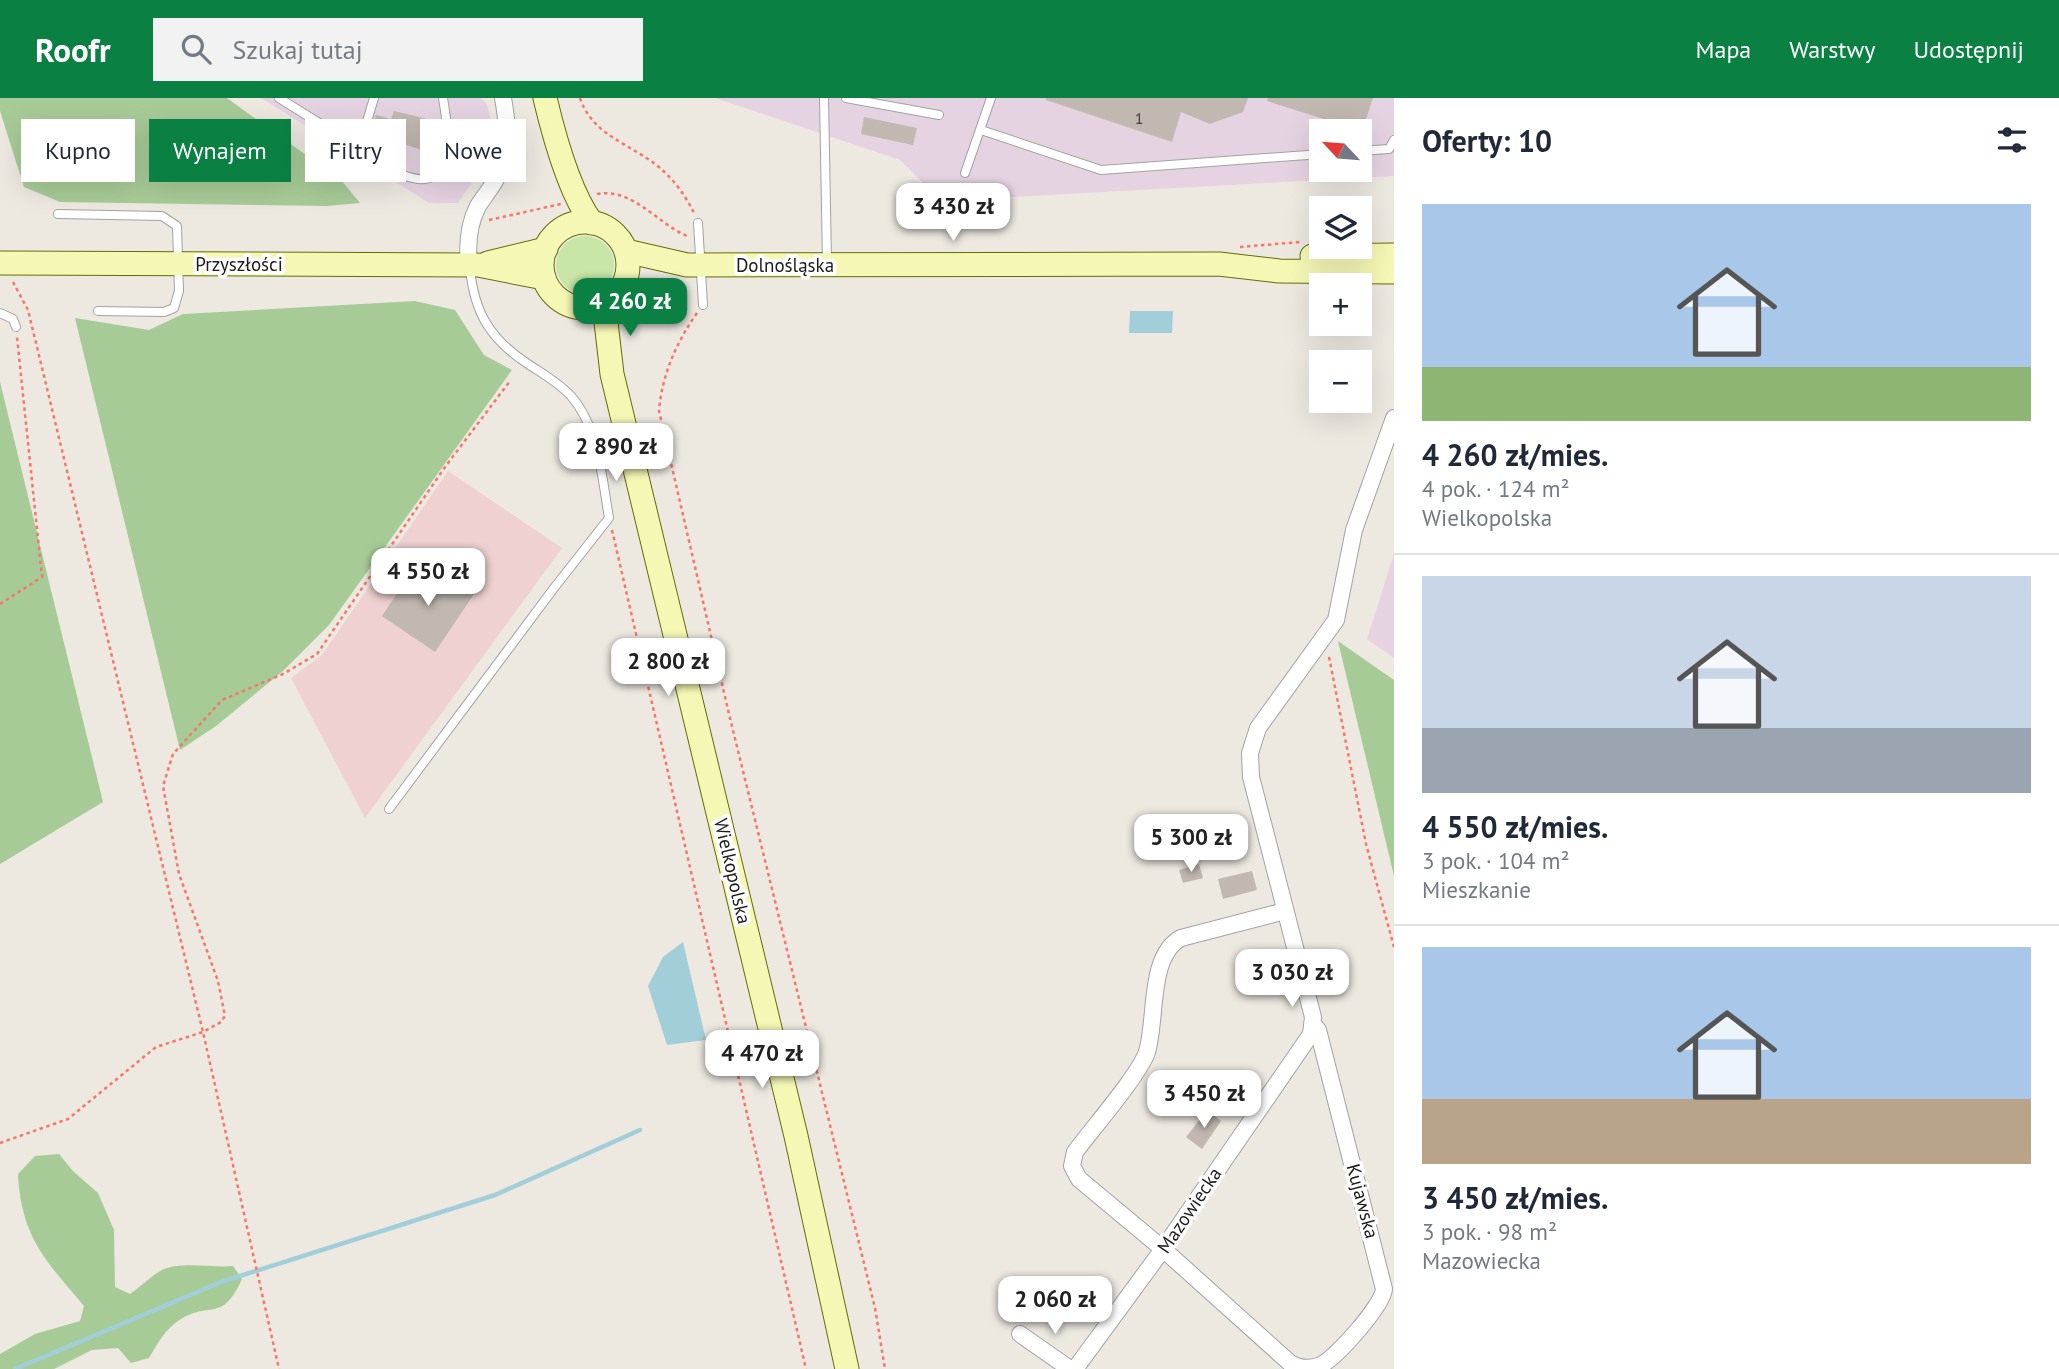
<!DOCTYPE html>
<html lang="pl">
<meta charset="utf-8">
<style>
:root{--surface:#fff;--page:#f2f2f3;--text:#1f2937;--muted:#747a83;--line:#e0e1e3;--accent:#0b8043}
body{margin:0;font-family:"PT Sans",sans-serif;background:var(--page);color:var(--text);height:100vh;display:flex;flex-direction:column;font-size:26px;white-space:nowrap}
*{box-sizing:border-box;margin:0}
p{font-size:23px;color:var(--muted)}
.icon{flex:none;width:38px;height:38px;fill:none;stroke:currentColor;stroke-width:2;stroke-linecap:round;stroke-linejoin:round}
.map{position:relative;flex:1;overflow:hidden}
.sheet{display:flex;flex-direction:column;background:var(--surface);width:665px}
.sheet>*{flex:none}
.top-card{position:absolute;left:21px;top:21px;width:665px;height:63px;display:flex;gap:14px}
.needle{width:46px;rotate:296deg}
.fabs{position:absolute;left:1309px;top:21px;display:grid;gap:14px}
.fabs a{display:grid;place-items:center;width:63px;height:63px;border-radius:0px;background:var(--surface);box-shadow:0 7px 28px #0002;font-size:35px}
.price{position:absolute;translate:-50% -60px;padding:0 16px;border-radius:14px;background:#fff;color:#222;font-size:23px;line-height:46px;filter:drop-shadow(0 2px 4px #0008)}
.price::after{content:'';position:absolute;left:50%;top:42px;width:21px;height:16px;margin-left:-10px;background:inherit;clip-path:polygon(0 0,100% 0,50% 100%)}
.price.selected{background:var(--accent);color:#fff}
ul{padding:0;list-style:none}
li{display:grid;align-content:center;gap:14px;height:371px;padding:0 28px}
li+li{border-top:2px solid var(--line)}
li span{display:grid;place-items:center;height:217px;border-radius:0px;color:#555}
li>.icon{margin-inline-start:auto}
span .icon{width:126px;height:126px;fill:#fffc;stroke-width:1}
li b{font-size:30px}
h2{display:flex;justify-content:space-between;align-items:center;height:84px;padding:0 28px;font-size:30px}
.chip{padding:0 24px;border-radius:0px;background:var(--surface);box-shadow:0 7px 28px #0002;font-size:24px;line-height:63px}
.chip.selected{background:var(--accent);color:#fff}
header{display:flex;align-items:center;gap:42px;box-sizing:border-box;height:98px;padding:0 35px;background:var(--accent);color:#fff}
header strong{font-size:33px}
nav{display:flex;gap:38px;margin-inline-start:auto;font-size:24px}
.search{width:490px;height:63px;background:var(--page);display:flex;align-items:center;gap:18px;box-sizing:border-box;padding:0 24px;border-radius:0px;color:var(--muted);font-size:26px}
main{display:flex;flex:1;min-height:0}
.map>svg:first-child{display:block}
</style>
<header>
<strong>Roofr</strong>
<div class="search"><svg class="icon" aria-label="search" viewBox="0 0 24 24"><circle cx="10" cy="10" r="6"/><path d="M15 15l6 6"/></svg>Szukaj tutaj</div>
<nav><a>Mapa</a><a>Warstwy</a><a>Udostępnij</a></nav>
</header>
<main>
<div class="map">
<svg width="1394" height="1271" viewBox="0 0 1394 1271">
<rect width="100%" height="100%" fill="#ede9e1"/>
<!-- commercial -->
<path fill="#eed1d0" d="M448,373l114,77 -197,270 -74,-140 31,-23z"/>
<!-- industrial -->
<g fill="#e6d3e2" fill-rule="evenodd">
<path d="M261,0h220l6,6 4,18 -2,27 -8,20 -23,34h-29z"/>
<path d="M715,0h679v78l-453,25 -41,-41zM1321,33h39v39h-39z"/>
<path d="M1394,456v104l-27,-19z"/>
</g>
<!-- grass -->
<circle fill="#c7e6a7" cx="585" cy="167" r="29"/>
<!-- forest -->
<g fill="#a7cb97">
<path d="M0,0h227l115,83 18,22 -33,3 -267,-4 -36,-15 -24,-76z"/>
<path d="M415,203l40,9 29,45 28,15 -183,255 -46,46 -67,55 -36,24 -105,-432 74,12 34,-16z"/>
<path d="M0,284l103,420 -103,62z"/>
<path d="M1338,543l56,39v196z"/>
<path d="M59,1056l14,17 25,22 16,37 1,57 15,7c10,-7 21,-18 32,-24 19,-9 50,-2 71,-4l9,13c-20,44 -31,22 -61,40 -16,10 -24,25 -32,39l-18,5 -13,-15 -26,2 -38,19h-54v-15l35,-20 45,-13 4,-15c-38,-45 -63,-69 -66,-132l17,-18z"/>
</g>
<!-- water -->
<g fill="#a2ced9">
<path d="M1130,213h43l-1,22h-43z"/>
<path d="M683,844l23,98 -39,5 -19,-59 15,-29z"/>
</g>
<g fill="none" stroke-linecap="round" stroke-linejoin="round">
<!-- stream -->
<path stroke="#a2ced9" stroke-width="4.5" d="M15,1271l206,-87 274,-87 145,-65"/>
</g>
<!-- building -->
<g fill="#c1b8b1">
<path d="M1046,0h202l-5,14 -33,12 -29,-12 -9,30 -126,-42z"/>
<path d="M1268,0h105l-11,33 -95,-30z"/>
<path d="M394,13l45,11 -8,31 -61,-20 6,-18 15,4z"/>
<path d="M864,19l53,11 -4,17 -52,-11z"/>
<path d="M414,470l29,19 7,-10 13,6v3l11,8 -39,58 -53,-36z"/>
<path d="M1199,766l4,14 -20,5 -4,-13z"/>
<path d="M1252,773l5,19 -34,9 -5,-20z"/>
<path d="M1207,1012l14,11 -19,28 -16,-12z"/>
</g>
<g fill="none" stroke-linecap="round" stroke-linejoin="round">
<defs>
<g id="lane">
<path d="M279,0l124,77c55,21 46,-43 40,-77"/>
<path d="M824,0l3,164"/>
<path d="M846,0l93,17"/>
<path d="M981,32l120,40 220,-16"/>
<path d="M359,50l15,-50"/>
<path d="M1360,53l29,-2 5,-9"/>
<path d="M965,75l26,-75"/>
<path d="M58,116l104,2 15,10 2,65 -5,17 -10,4 -66,-1"/>
<path d="M698,125l5,82"/>
<path d="M0,215l13,6 3,8"/>
<path d="M389,711l165,-221 55,-70c-7,-40 -10,-90 -38,-122 -12,-13 -28,-22 -43,-32 -37,-24 -54,-51 -58,-96"/>
</g>
<g id="street">
<path d="M469,167c-2,-20 -1,-40 9,-59 7,-11 16,-21 21,-33 10,-26 9,-48 4,-75"/>
<path d="M1285,813l-104,27c-33,18 -24,80 -34,114 -8,23 -55,77 -72,100l-3,14 7,13 84,70 127,114c10,6 21,6 31,2 16,-8 62,-60 63,-76l-66,-259 -5,-6"/>
<path d="M1020,1236l50,35"/>
<path d="M1075,1271l88,-120 148,-215 2,-17 -62,-240 -1,-24 8,-25 78,-108 18,-90 40,-112"/>
</g>
<g id="secondary">
<path d="M545,0c9,38 24,94 47,125"/>
<circle cx="585" cy="167" r="43"/>
<path d="M626,153l61,14 532,-1 60,7 115,1"/>
<path d="M1312,158l82,-1"/>
<path d="M0,165l478,2 66,13"/>
<path d="M488,165l58,-14"/>
<path d="M609,203l-3,21 6,52 184,762 51,233"/>
</g>
</defs>
<!-- lane casing -->
<use href="#lane" stroke="#a2a2a2" stroke-width="10"/>
<!-- street casing -->
<use href="#street" stroke="#a2a2a2" stroke-width="18"/>
<!-- secondary casing -->
<use href="#secondary" stroke="#646d08" stroke-width="25"/>
<!-- path -->
<g stroke="#f5766a" stroke-width="2.5" stroke-dasharray="3.5 3.5" stroke-linecap="butt">
<path d="M580,0c11,33 41,43 68,61 20,13 36,33 46,54"/>
<path d="M597,96c35,-7 61,30 90,42"/>
<path d="M489,122l72,-16"/>
<path d="M1240,149l60,-5"/>
<path d="M13,184l15,28 175,722 76,337"/>
<path d="M697,215c-21,30 -35,62 -38,98l70,303 146,594 10,61"/>
<path d="M612,432l194,839"/>
<path d="M0,506l42,-27 -25,-240"/>
<path d="M1329,559l37,187 28,103"/>
<path d="M0,1045l68,-24 88,-72 47,-15 18,-10 4,-6 -7,-35 -39,-107 -16,-88 10,-32 49,-54 61,-26 34,-20 128,-187 65,-86"/>
</g>
<!-- lane -->
<use href="#lane" stroke="#fff" stroke-width="8"/>
<!-- street -->
<use href="#street" stroke="#fff" stroke-width="16"/>
<!-- secondary -->
<use href="#secondary" stroke="#f5f7b5" stroke-width="23"/>
</g>
<g text-anchor="middle" dominant-baseline="central" stroke-width="7" stroke-linejoin="round" paint-order="stroke">
<!-- number labels -->
<g font-size="16" fill="#444240">
<text x="1139" y="20">1</text>
</g>
<!-- street labels -->
<g font-size="19" fill="#1b1b1b" stroke="#fff">
<text x="239" y="166">Przyszłości</text>
<text x="785" y="167">Dolnośląska</text>
<text transform="translate(733 773) rotate(77)">Wielkopolska</text>
<text transform="translate(1363 1103) rotate(75)">Kujawska</text>
<text transform="translate(1189 1112) rotate(-56)">Mazowiecka</text>
</g>
</g>
</svg>
<div class="fabs">
<a><svg class="needle" viewBox="-14 -14 28 28"><path d="M0-13l5 13h-10z" fill="#e53935"/><path d="M0 13l5-13h-10z" fill="#747a83"/></svg></a>
<a><svg class="icon" aria-label="layers" viewBox="0 0 24 24"><path d="M12 4l9 5-9 5-9-5zM3 14l9 5 9-5"/></svg></a>
<a>+</a>
<a>−</a>
</div>
<b class="price" style="left:953px;top:145px">3 430 zł</b>
<b class="price selected" style="left:630px;top:240px">4 260 zł</b>
<b class="price" style="left:616px;top:385px">2 890 zł</b>
<b class="price" style="left:428px;top:510px">4 550 zł</b>
<b class="price" style="left:668px;top:600px">2 800 zł</b>
<b class="price" style="left:1191px;top:776px">5 300 zł</b>
<b class="price" style="left:1292px;top:911px">3 030 zł</b>
<b class="price" style="left:762px;top:992px">4 470 zł</b>
<b class="price" style="left:1204px;top:1032px">3 450 zł</b>
<b class="price" style="left:1055px;top:1238px">2 060 zł</b>
<div class="top-card">
<a class="chip">Kupno</a>
<a class="chip selected">Wynajem</a>
<a class="chip">Filtry</a>
<a class="chip">Nowe</a>
</div>
</div>
<section class="sheet">
<h2>Oferty: 10<svg class="icon" aria-label="filters" viewBox="0 0 24 24"><path d="M4 7h16M4 17h16"/><circle cx="9" cy="7" r="2"/><circle cx="15" cy="17" r="2"/></svg></h2>
<ul>
<li><span style="background:linear-gradient(#a9c7e8 75%,#8fb573 0)"><svg class="icon" aria-label="home" viewBox="0 0 24 24"><path d="M3 11l9-7 9 7M6 9v11h12V9"/></svg></span><div><b>4 260 zł/mies.</b><p>4 pok. · 124 m²</p><p>Wielkopolska</p></div></li>
<li><span style="background:linear-gradient(#c9d6e8 70%,#9aa5b1 0)"><svg class="icon" aria-label="home" viewBox="0 0 24 24"><path d="M3 11l9-7 9 7M6 9v11h12V9"/></svg></span><div><b>4 550 zł/mies.</b><p>3 pok. · 104 m²</p><p>Mieszkanie</p></div></li>
<li><span style="background:linear-gradient(#a9c7e8 70%,#b9a48a 0)"><svg class="icon" aria-label="home" viewBox="0 0 24 24"><path d="M3 11l9-7 9 7M6 9v11h12V9"/></svg></span><div><b>3 450 zł/mies.</b><p>3 pok. · 98 m²</p><p>Mazowiecka</p></div></li>
</ul>
</section>
</main>
